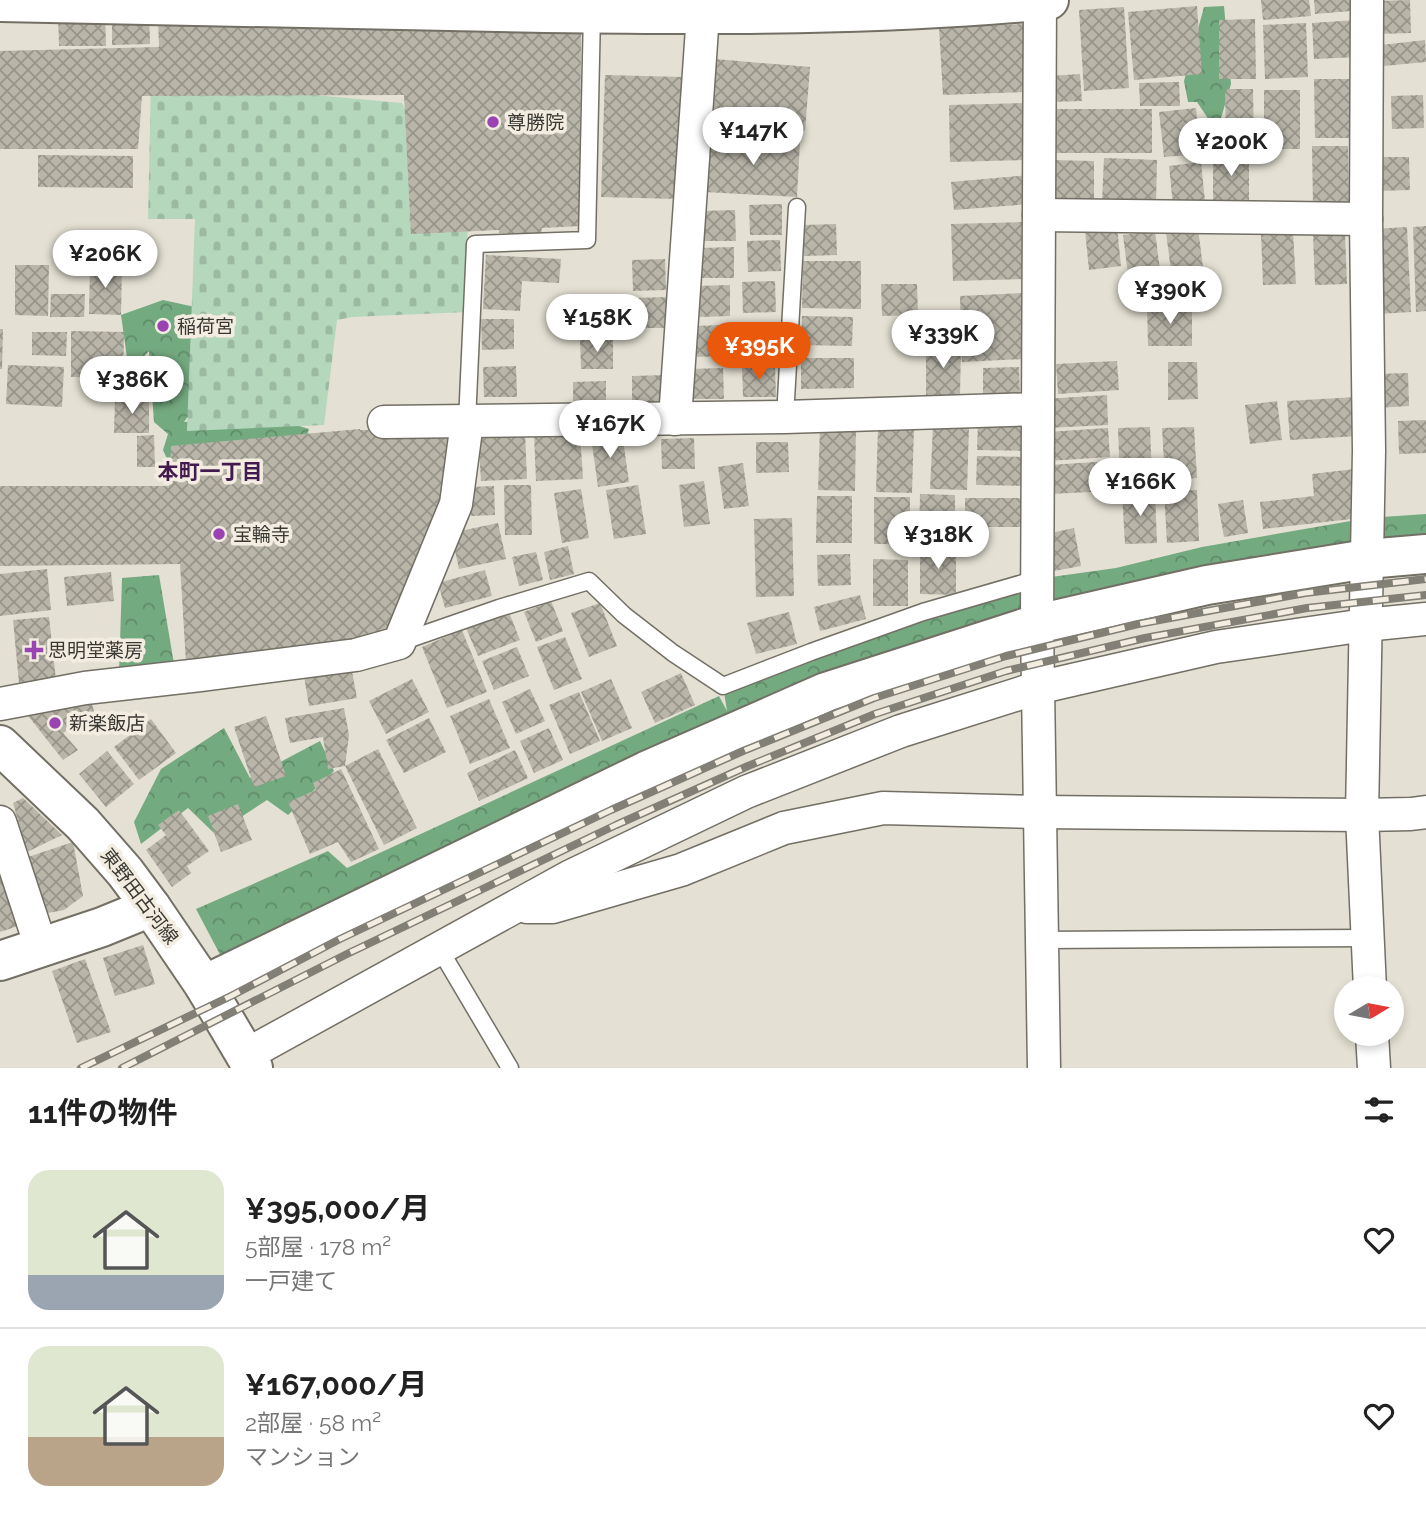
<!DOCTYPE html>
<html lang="ja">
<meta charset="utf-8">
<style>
:root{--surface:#fff;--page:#f6f6f6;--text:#222;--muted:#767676;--line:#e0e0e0;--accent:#ea580c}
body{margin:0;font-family:Raleway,"Noto Sans JP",sans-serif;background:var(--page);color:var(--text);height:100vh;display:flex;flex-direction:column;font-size:26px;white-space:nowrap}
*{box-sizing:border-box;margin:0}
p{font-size:23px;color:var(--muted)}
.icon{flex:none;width:38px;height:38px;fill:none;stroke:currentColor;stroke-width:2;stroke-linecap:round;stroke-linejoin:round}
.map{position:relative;height:1068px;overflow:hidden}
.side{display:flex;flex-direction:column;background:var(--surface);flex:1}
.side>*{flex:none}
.needle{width:46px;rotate:80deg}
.fabs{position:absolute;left:1334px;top:976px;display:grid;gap:14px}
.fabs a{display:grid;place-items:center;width:70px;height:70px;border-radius:50%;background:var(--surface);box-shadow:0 4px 10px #0003;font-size:35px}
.price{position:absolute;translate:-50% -60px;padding:0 16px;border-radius:24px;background:#fff;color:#222;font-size:23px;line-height:46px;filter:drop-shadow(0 2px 4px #0008)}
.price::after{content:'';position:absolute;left:50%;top:42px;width:21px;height:16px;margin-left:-10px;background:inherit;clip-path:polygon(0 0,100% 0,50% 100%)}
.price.on{background:var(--accent);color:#fff}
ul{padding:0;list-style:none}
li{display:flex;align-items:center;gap:21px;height:175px;padding:0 28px}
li+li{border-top:2px solid var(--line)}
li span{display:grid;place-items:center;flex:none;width:196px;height:140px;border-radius:21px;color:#555}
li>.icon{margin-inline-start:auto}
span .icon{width:84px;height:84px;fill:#fffc;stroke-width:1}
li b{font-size:30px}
h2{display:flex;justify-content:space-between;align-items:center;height:84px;padding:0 28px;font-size:30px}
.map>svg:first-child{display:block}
</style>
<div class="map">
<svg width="1426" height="1068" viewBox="0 0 1426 1068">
<defs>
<pattern id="forest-crowns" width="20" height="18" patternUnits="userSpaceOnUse" patternTransform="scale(1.75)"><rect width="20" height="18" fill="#74aa80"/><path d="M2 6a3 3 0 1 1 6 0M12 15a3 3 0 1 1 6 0" fill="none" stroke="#608b69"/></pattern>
<pattern id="cemetery-stones" width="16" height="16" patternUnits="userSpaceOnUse" patternTransform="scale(1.75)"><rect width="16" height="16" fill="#b5d7bc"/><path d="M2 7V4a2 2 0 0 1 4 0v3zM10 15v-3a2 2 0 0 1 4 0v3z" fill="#9cb9a2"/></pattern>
<pattern id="building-cross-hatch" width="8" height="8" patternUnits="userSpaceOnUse" patternTransform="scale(1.75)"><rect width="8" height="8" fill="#b9b5a9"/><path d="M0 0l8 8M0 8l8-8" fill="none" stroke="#97948a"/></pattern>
</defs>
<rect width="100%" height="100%" fill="#e4e0d3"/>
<!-- forest -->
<g fill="url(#forest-crowns)">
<path d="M1224,6l7,78 -14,48 -20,-30h-9l-4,-21 20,-74z"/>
<path d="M163,300l32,7 -2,102 -9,13 76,-8 49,15 -19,55 -101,24 -26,-58 5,-16 -14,-12 -5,-71 -20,21 -8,-57z"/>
<path d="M1426,514v40l-389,70 -812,340 -29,-55 132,-58 19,17 372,-172 8,15 -4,-25 314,-107 79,-11 86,-21 166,-29z"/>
<path d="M159,575l15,89 -55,11 3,-97z"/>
<path d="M224,728l26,50 70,-37 14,30 -46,44 -21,-15 -52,34 -27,-26 -47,36 -7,-22 27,-53z"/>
</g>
<!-- cemetery -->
<path fill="url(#cemetery-stones)" d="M151,80l251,23 6,13 60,96 -2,100 -114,5 -15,3 -13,105 -137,6 8,-212h-47z"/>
<!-- building -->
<g fill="url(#building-cross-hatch)">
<path d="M1261,0h48l2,16 -48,4z"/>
<path d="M1314,0h48l1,10 -48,4z"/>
<path d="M1410,0l1,33 -33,1v-33z"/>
<path d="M1197,6l5,68 -68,6 -6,-68z"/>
<path d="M1124,7l5,81 -45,3 -5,-81z"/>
<path d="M149,12l1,32 -38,1v-32z"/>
<path d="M105,13l1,33h-47l-1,-32z"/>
<path d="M158,17l423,12 -1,197 -38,2 -1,7 -42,-2v-3l-88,4 -7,-139 -262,1 -4,53h-138v-98l159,-4z"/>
<path d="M1255,19l1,60h-37v-59z"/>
<path d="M1356,20l2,37 -44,2 -2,-36z"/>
<path d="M1306,23l2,54 -43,2 -2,-54z"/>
<path d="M1023,24l3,68 -83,3 -4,-67z"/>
<path d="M1425,40l1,22 -43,4 -2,-21z"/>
<path d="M715,59l95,8 -5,64 -95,-7z"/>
<path d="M1080,74l2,27 -31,1 -1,-26z"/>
<path d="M605,75l77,2 -4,122 -77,-2z"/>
<path d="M1314,79h36l1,59h-36z"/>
<path d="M1179,82l1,24h-40l-1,-23z"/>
<path d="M1225,89h28l1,50h-28z"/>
<rect x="1264" y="90" width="36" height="59"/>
<path d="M1423,95l1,33 -32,1 -1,-33z"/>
<path d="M1024,103l2,57 -76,2 -1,-57z"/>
<path d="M1196,108l5,46 -37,3 -5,-45z"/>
<path d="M1053,109h99v44h-100z"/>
<path d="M708,137l92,5 -3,55 -92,-5z"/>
<path d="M1312,146h36l1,59h-36z"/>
<rect x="1213" y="148" width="36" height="60"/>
<path d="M38,155l95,1v32l-95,-1z"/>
<path d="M1377,157h32l1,33 -33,1z"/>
<path d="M1104,158l53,2 -1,43 -54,-2z"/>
<path d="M1051,160l43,1v45h-44z"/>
<path d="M1201,162l4,39 -32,4 -4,-39z"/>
<path d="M1029,175v29l-75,6 -3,-28z"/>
<path d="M782,204v31h-32l-1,-30z"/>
<path d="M735,210l1,31h-33v-30z"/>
<path d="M1027,222l2,57 -76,2 -2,-57z"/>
<path d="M836,224l1,31 -33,1 -1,-31z"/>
<path d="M1426,226v85l-10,1 -3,-85z"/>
<path d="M1117,227l4,39 -32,4 -4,-39z"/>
<path d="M1407,227l4,85 -33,2 -4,-85z"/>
<path d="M1198,228l5,39 -32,4 -5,-39z"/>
<path d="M1155,231l5,39 -32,4 -5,-39z"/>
<path d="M1293,232l3,52 -33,1 -2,-51z"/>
<path d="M1345,233l2,51 -32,1 -2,-51z"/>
<path d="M780,240l1,31 -33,1 -1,-31z"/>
<path d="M734,247v31h-33l-1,-30z"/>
<path d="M486,255l75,4 -2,24 -37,-2 -2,30 -37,-2z"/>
<path d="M665,259l1,31 -33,1 -1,-31z"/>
<path d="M803,261h58v48l-59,-1z"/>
<path d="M15,265h34l-1,51 -33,-1z"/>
<path d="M90,266l32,1 -1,48 -32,-1z"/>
<path d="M775,281l1,31 -33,1 -1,-31z"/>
<path d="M881,284h36l1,31 -36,1z"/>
<path d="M730,285v31l-32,1 -1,-31z"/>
<path d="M1022,293l2,66 -62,3 -2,-66z"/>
<path d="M51,294h34l-1,23h-34z"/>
<path d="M667,297l1,31h-33l-1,-30z"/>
<path d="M1192,305v41h-44l-1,-40z"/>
<path d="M802,316l51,1 -1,29 -51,-1z"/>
<path d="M481,319h33v30l-32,1z"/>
<path d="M774,323l1,31h-33l-1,-30z"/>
<path d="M725,325l1,31 -33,1 -1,-31z"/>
<path d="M0,329h3l-1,40h-2z"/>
<path d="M71,331l53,1 -1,46 -52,-1z"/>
<path d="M32,332h35l-1,24 -34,-1z"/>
<path d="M613,338v31h-32l-1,-30z"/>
<path d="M926,346h35l-1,49h-34z"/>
<path d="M801,358h53v30l-53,1z"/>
<path d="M1117,361l2,29 -61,4 -2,-30z"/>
<path d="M1168,362h29l1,37 -30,1z"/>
<path d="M8,365l56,2 -2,40 -56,-3z"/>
<path d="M516,366l1,31h-33l-1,-30z"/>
<path d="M775,366l1,31h-33l-1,-30z"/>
<path d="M1019,367l1,32h-37v-31z"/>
<path d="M723,368l1,31h-33l-1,-30z"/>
<path d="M1408,373l1,33 -33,2v-34z"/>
<path d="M665,375v31l-33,1v-31z"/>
<path d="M606,381v31l-33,1v-31z"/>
<path d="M1107,395l1,30 -61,3 -2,-29z"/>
<path d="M1356,397l3,39 -69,4 -3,-39z"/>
<path d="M115,399l34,1v33h-35z"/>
<path d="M1277,401l5,39 -32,4 -5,-39z"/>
<path d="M1426,420v33l-27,1 -1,-33z"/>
<path d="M978,421l51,1 -1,29 -51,-1z"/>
<path d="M820,425l36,1 -1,65 -37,-1z"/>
<path d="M933,425l36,1 -2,64 -37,-1z"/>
<path d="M878,427l36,1 -2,65 -36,-1z"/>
<path d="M1150,427l2,51 -32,2 -2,-52z"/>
<path d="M1194,427l3,51 -32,2 -3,-52z"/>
<path d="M1108,428l2,29 -62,4 -1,-29z"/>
<path d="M360,429v1l93,1 -3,73 -55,136 -209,23 -6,-99 -180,2v-80h169l2,-40z"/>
<path d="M525,432l2,47 -46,2 -3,-47z"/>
<path d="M580,432l3,47 -47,2 -2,-47z"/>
<path d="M622,433l7,49 -31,5 -7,-50z"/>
<path d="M154,435l1,32h-18v-31z"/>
<path d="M694,438l1,31h-33l-1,-30z"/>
<path d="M756,442h32l1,30 -33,1z"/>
<path d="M977,456l51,1v29l-52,-1z"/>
<path d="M1110,461l2,30 -62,3 -1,-29z"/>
<path d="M743,463l6,43 -25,3 -6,-42z"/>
<path d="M1355,469l5,49 -97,11 -3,-27 54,-6 -2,-22z"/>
<path d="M704,481l6,43 -26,3 -5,-42z"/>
<path d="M504,485h27l1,50h-27z"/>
<path d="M638,485l8,49 -32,5 -8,-49z"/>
<path d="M494,486l1,29 -24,1 -1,-29z"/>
<path d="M581,489l8,49 -27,5 -8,-50z"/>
<path d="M1197,490l2,51 -32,2 -3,-52z"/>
<path d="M1155,491l2,52 -32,1 -3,-51z"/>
<path d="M920,494l35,1v47l-36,-1z"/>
<path d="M817,496h35v47h-36z"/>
<rect x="874" y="497" width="36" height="47"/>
<rect x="965" y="498" width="63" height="29"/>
<path d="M1243,500l5,33 -24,4 -6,-33z"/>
<path d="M792,518l2,78 -38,1 -2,-78z"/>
<path d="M498,523l8,36 -47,10 -8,-36z"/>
<path d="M1074,528l7,38 -27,5 -8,-37z"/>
<path d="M568,546l6,28 -24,6 -6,-28z"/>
<path d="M920,548h36v47l-36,-1z"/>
<path d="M536,552l7,28 -24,6 -7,-29z"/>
<path d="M850,554l1,31 -33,1 -1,-31z"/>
<path d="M873,559l35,1v46h-35z"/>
<path d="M47,569l4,41 -51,6v-42z"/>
<path d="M485,570l7,26 -47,12 -7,-25z"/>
<path d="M111,572l3,29 -47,5 -3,-29z"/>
<path d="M860,595l6,24 -46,12 -6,-24z"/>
<path d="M551,601l12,30 -27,11 -12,-30z"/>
<path d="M600,603l17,43 -28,11 -18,-44z"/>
<path d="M508,610l12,30 -42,16 -12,-28z"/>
<path d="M789,612l8,32 -41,10 -9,-31z"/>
<path d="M49,617l7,63 -37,3 -6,-63z"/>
<path d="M462,630l25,62 -40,16 -25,-61z"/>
<path d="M565,637l17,42 -28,11 -17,-43z"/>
<path d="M517,647l12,29 -35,14 -12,-29z"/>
<path d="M350,661l7,37 -48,8 -6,-36z"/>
<path d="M681,673l14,32 -40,18 -14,-31z"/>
<path d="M412,679l17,33 -43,22 -17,-33z"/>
<path d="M611,679l21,49 -30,13 -21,-49z"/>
<path d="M530,689l15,32 -29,13 -14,-32z"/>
<path d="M579,692l21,49 -30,13 -21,-49z"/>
<path d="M90,698l4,13 -31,22 15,17 -15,10 -38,-48z"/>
<path d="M489,699l21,49 -40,16 -20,-48z"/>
<path d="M344,708l5,27 -4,31 33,-17 39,79 -33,17 -39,-79 -17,3 -5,-32 -33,6 -5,-25z"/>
<path d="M266,716l20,60 -32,11 -20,-60z"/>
<path d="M429,718l17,34 -42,21 -18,-33z"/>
<path d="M151,719l25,34 -37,27 -25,-33z"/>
<path d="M549,728l14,32 -29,13 -14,-32z"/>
<path d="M515,750l13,28 -49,23 -12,-28z"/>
<path d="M107,751l27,33 -28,23 -27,-33z"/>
<path d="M341,769l38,80 -28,13 -13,-20 -28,12 -22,-52 28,-12 -3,-7z"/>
<path d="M23,798l39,37 -35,17 -14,-49z"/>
<path d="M238,804l14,36 -31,12 -13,-36z"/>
<path d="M179,810l30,41 -22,15 4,7 -19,14 -26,-37 20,-15 -8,-10z"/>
<path d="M73,842l10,54 -19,14 -27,5 -12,-57z"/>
<path d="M3,874l15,52 -18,6v-57z"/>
<path d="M143,945l12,39 -40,12 -12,-38z"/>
<path d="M85,959l26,73 -34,11 -25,-72z"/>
</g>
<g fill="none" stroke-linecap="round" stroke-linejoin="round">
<defs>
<g id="lane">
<path d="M785,417l12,-210"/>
<path d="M467,422l8,-178 112,-4 5,-227"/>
<path d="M401,642l98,-34 90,-27 35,34 49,38 50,33 88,-34 112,-40 114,-33"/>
<path d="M1042,940l325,-2"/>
<path d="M439,948l71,120"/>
</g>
<g id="street">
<path d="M1040,0l-3,624 7,444"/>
<path d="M1367,0l-1,219 3,232 -7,364 8,174"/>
<path d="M1039,215l327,4"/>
<path d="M675,419l28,-405"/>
<path d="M384,422l401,-5 253,-8"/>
<path d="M0,704l85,-16 115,-13 156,-20 43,-12 57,-139 11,-82"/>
<path d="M0,822l41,125"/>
<path d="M527,907h26l128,-37 103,-42 99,-20 157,4 322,3 49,-1 15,-2"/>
<path d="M1372,1034l2,34"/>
<path d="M246,1055l323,-178 177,-85 155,-61 136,-43 179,-41 149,-22 61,-6"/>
</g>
<g id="secondary">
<path d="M0,2c182,5 364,8 546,11 168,2 336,3 503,-13"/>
<path d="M0,745l83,79 42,48 26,35 53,78 49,83"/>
<path d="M0,961l102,-34 49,-20"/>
<path d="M204,985l442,-214 180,-79 211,-68 170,-39 160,-26 59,-5"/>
</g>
</defs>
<!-- lane casing -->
<use href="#lane" stroke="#736f64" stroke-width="19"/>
<!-- street casing -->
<use href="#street" stroke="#736f64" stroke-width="35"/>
<!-- secondary casing -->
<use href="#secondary" stroke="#736f64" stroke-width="42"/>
<!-- lane -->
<use href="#lane" stroke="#fff" stroke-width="16"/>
<!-- street -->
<use href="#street" stroke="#fff" stroke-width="32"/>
<!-- secondary -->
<use href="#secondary" stroke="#fff" stroke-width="38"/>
<defs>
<g id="rail">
<path d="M81,1068l150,-72 109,-57 271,-129 132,-59 131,-53 132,-42 132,-32 167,-31 121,-14"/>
<path d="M122,1068l225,-114 269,-129 132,-59 127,-52 131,-43 139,-33 162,-30 119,-13"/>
</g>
</defs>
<!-- rail casing -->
<use href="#rail" stroke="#827f76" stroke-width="8"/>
<!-- rail -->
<use href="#rail" stroke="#f2ede0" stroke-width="5" stroke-dasharray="16" stroke-linecap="butt"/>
</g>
<!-- markers -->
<g fill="#9944b1" stroke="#f2ede0" stroke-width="2.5">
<circle cx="493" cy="122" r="7"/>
<circle cx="163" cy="326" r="7"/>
<circle cx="219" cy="534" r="7"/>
<path d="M30.5 639.5h7v7h7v7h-7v7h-7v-7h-7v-7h7z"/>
<circle cx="55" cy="723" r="7"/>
</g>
<g text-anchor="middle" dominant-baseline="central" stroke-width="7" stroke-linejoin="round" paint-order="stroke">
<!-- poi labels -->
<g font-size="19" fill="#3a3833" stroke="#f2ede0" text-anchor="start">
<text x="507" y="122">尊勝院</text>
<text x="177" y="326">稲荷宮</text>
<text x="233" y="534">宝輪寺</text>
<text x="48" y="650">思明堂薬房</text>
<text x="69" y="723">新楽飯店</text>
</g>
<!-- street labels -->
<g font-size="19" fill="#3a3833" stroke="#f2ede0">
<text transform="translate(140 896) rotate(53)">東野田古河線</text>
</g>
<!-- neighbourhood labels -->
<g font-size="21" font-weight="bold" fill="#421a4e" stroke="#f2ede0">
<text x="210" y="471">本町一丁目</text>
</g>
</g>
</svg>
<div class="fabs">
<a><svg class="needle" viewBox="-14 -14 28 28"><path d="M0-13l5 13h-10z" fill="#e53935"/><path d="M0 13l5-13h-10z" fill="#767676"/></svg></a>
</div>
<b class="price" style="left:753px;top:167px">¥147K</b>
<b class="price" style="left:1231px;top:178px">¥200K</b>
<b class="price" style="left:105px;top:290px">¥206K</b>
<b class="price" style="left:1170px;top:326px">¥390K</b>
<b class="price" style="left:597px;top:354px">¥158K</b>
<b class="price" style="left:943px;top:370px">¥339K</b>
<b class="price on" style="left:759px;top:382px">¥395K</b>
<b class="price" style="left:132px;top:416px">¥386K</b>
<b class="price" style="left:610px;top:460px">¥167K</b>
<b class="price" style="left:1140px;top:518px">¥166K</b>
<b class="price" style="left:938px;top:571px">¥318K</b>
</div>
<section class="side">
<h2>11件の物件<svg class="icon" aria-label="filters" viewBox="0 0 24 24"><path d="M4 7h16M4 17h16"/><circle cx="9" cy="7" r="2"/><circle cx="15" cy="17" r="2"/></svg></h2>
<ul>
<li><span style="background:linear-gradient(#dfe7d0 75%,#9aa5b1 0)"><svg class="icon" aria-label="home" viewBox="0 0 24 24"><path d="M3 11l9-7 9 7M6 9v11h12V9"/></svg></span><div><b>¥395,000/月</b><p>5部屋 · 178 m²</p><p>一戸建て</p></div><svg class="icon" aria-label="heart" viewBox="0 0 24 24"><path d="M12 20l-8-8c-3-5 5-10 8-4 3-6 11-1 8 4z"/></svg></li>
<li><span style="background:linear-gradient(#dfe7d0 65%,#b9a48a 0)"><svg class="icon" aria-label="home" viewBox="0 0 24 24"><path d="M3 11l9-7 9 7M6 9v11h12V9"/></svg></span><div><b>¥167,000/月</b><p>2部屋 · 58 m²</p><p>マンション</p></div><svg class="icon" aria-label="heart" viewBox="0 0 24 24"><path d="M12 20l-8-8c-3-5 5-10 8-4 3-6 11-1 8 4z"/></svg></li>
</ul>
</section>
